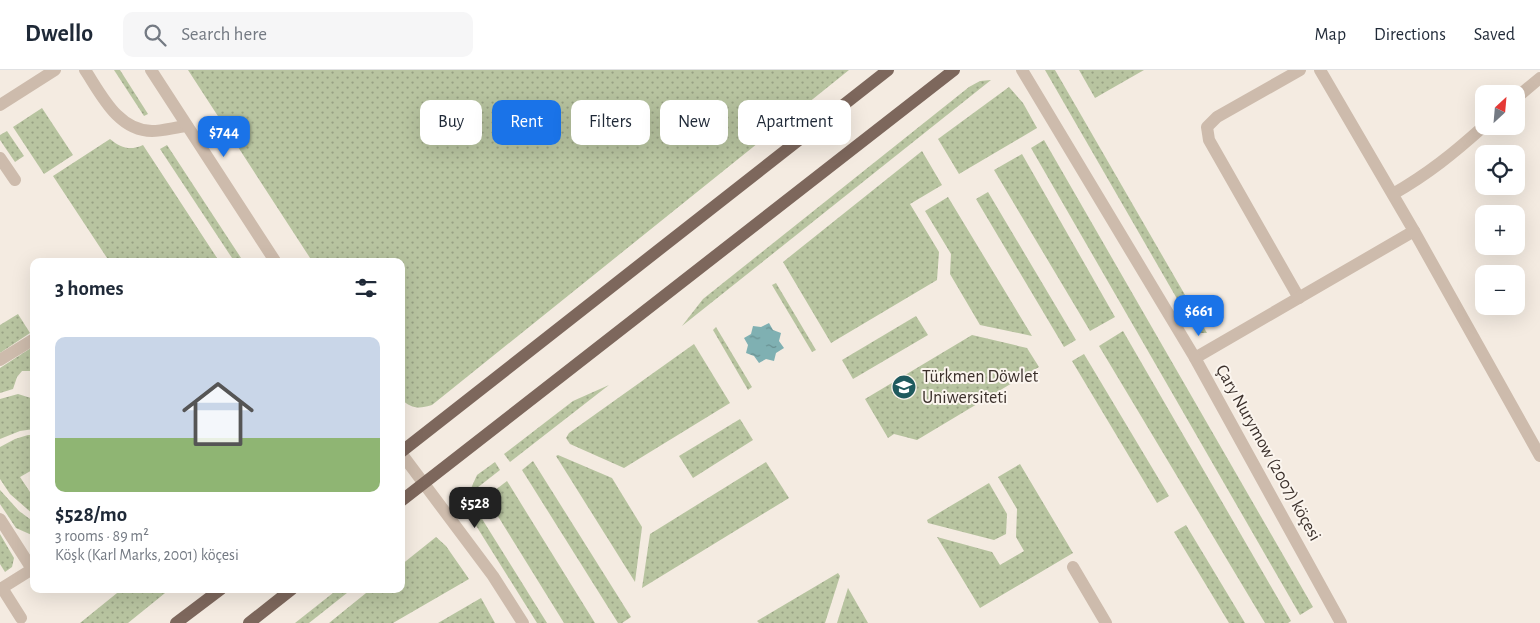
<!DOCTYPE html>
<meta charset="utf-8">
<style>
:root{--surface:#fff;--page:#f6f6f7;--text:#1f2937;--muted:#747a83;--line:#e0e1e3;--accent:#1a73e8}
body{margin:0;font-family:"Alegreya Sans",sans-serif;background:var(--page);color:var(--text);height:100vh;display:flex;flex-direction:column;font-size:19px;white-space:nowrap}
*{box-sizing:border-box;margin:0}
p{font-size:16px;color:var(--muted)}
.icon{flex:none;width:28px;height:28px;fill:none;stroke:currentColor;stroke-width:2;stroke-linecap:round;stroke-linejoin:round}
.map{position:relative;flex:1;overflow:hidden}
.drawer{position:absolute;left:30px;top:188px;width:375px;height:335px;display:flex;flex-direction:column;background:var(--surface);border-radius:10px;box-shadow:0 5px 20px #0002}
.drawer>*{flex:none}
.banner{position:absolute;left:420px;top:30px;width:475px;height:45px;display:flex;gap:10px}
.needle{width:32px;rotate:26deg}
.buttons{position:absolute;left:1475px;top:15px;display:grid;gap:10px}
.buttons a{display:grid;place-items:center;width:50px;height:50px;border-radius:10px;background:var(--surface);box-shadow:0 5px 20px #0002;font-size:25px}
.price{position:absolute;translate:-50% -42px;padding:0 11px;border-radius:10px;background:var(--accent);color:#fff;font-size:16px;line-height:32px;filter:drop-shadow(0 1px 2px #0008)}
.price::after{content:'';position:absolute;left:50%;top:30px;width:15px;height:11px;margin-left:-8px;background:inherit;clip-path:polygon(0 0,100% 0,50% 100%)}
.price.on{background:#222;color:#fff}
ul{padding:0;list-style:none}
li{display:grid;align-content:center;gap:10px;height:265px;padding:0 25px}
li+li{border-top:1px solid var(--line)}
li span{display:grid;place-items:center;height:155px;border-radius:10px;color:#555}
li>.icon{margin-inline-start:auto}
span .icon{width:90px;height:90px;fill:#fffc;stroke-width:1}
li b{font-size:21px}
h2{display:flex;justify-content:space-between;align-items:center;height:60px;padding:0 25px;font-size:21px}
.pill{padding:0 18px;border-radius:10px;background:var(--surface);box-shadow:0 5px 20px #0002;font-size:18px;line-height:45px}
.pill.on{background:var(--accent);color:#fff}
header{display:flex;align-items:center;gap:30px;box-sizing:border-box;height:70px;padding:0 25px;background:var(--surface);border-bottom:1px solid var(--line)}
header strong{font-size:24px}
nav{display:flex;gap:28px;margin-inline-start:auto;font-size:18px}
.search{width:350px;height:45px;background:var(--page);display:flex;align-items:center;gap:12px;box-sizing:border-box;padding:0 18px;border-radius:10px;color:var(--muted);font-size:19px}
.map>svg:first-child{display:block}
</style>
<header>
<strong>Dwello</strong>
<div class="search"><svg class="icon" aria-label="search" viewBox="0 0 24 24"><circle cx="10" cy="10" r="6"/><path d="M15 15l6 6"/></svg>Search here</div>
<nav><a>Map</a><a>Directions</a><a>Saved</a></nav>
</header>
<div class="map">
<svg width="1540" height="553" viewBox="0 0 1540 553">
<defs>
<pattern id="grass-dots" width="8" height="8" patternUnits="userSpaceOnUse" patternTransform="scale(1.25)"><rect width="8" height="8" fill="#b8c4a0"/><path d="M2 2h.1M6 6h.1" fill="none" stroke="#97a083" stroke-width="1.8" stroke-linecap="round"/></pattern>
<pattern id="water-ripples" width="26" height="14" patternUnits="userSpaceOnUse" patternTransform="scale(1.25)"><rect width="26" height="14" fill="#7fb0b2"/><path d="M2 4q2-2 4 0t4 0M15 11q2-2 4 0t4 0" fill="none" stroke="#699091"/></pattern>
</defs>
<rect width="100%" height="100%" fill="#f4ebe1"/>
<!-- grass -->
<g fill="url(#grass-dots)">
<path d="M114,0h6l28,44 -4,2z"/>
<path d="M188,0h661l-417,335c-13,4 -20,4 -31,-6v-138h-89z"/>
<path d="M1045,0h10l152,263h-7l-5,-3z"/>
<path d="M1079,0h65l-49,28z"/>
<path d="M991,10l-309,246 21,-27 266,-212 11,-6z"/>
<path d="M1009,17l14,16 14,25 -78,46 -21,-35z"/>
<path d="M42,38l31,47 -29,19 -31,-47z"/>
<path d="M7,61l17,25 -9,6 -15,-22v-5z"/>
<path d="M110,69c11,9 20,12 33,6l76,116h-110l-56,-85z"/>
<path d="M1044,70l269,467 -13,8 -269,-467z"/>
<path d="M167,75l76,116h-9l-74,-112z"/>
<path d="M922,81l20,34 -32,19 29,48 -2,28 -106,63 -48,-81z"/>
<path d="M1022,84l93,163 -25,14 -96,-161z"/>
<path d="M988,122l88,148 -12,7 -88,-148z"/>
<path d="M948,127l84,139 -52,-11 -30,-51 1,-20 -26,-43z"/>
<path d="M776,213l40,67 -4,2 -40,-67z"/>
<path d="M18,244l12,19 -30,20v-28z"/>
<path d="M916,246l12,19 -75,44 -11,-19z"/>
<path d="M716,257l36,60 -4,3 -35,-60z"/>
<path d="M1123,261l168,290 -3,2h-23l-166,-277z"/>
<path d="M972,265l55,13 12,19 -122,73 -23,-6 -6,4 -23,-39z"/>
<path d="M694,274l36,59 -106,65 -54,-24 -4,-6 3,-5z"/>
<path d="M34,276v25h-12l-5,6 -4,12 -13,4v-25z"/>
<path d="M1084,284l85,142 -12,7 -85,-142z"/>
<path d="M609,315l-99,77 -6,-8 69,-53z"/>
<path d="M18,324l16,5v30l-14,2 -20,8v-40z"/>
<path d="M740,349l13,21 -60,38 -14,-22z"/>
<path d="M28,365h6v34l-14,8 14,21v17l-24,-21 -10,-15v-32l15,-8z"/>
<path d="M558,385l54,23 30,49 -7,55 -79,-126z"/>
<path d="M533,391l98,156 -9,6h-4l-96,-153z"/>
<path d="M495,392l5,8 -32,25 9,-20z"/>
<path d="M766,392l23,36 -147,90 8,-54z"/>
<path d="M1020,394l53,89 -93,55 -43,-71 55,15 8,13 24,-14 -8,-14 1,-28 -19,-32z"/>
<path d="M507,411l88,142h-31l-78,-126z"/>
<path d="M989,413l18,31 -1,20 -12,6 -66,-17 -1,-3z"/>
<path d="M0,420l19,21 15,11v14l-18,-8 -16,-24z"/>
<path d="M474,436l73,117h-10l-67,-107 2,-8z"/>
<path d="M1186,455l59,98h-16l-55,-91z"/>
<path d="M0,464l14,24 -2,9 -7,5 -5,-8z"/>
<path d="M436,467l10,9 23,33 -76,44h-64l42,-34h30v-24z"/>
<path d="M838,503l2,3 -15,47h-66l-2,-2z"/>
<path d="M848,518l20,35h-31z"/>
<path d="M122,519h48l-42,34h-48z"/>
<path d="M338,519h14l-43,34h-14z"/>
<path d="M481,528l14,25h-57z"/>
</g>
<!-- water -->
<path fill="url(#water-ripples)" d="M769,253l4,7 8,3 -2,8 5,7 -8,5 -2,8 -8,-2 -7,4 -5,-7 -8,-3 2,-8 -4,-7 7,-4 2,-8 8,1z"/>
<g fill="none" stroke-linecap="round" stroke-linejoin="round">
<!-- lane -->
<g stroke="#cdbbac" stroke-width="12">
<path d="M85,0c16,24 33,61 67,61 11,0 24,-4 35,-5"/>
<path d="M1516,28l24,-20"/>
<path d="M0,35l55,-35"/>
<path d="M0,88l15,22"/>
<path d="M1393,124c35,-20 61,-41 91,-68"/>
<path d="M1414,161l126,225"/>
<path d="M1299,228l-90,-158 -2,-13 10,-10 83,-47"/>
<path d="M1195,288l219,-127 -94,-161"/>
<path d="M0,290l34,-21"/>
<path d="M0,449l32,50"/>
<path d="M1073,497l33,56"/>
<path d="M2,518l32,-20"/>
<path d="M0,519l2,-1 19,30"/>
</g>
<!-- street -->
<g stroke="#cdbbac" stroke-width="12">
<path d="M151,0l124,191"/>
<path d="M1022,0l173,288 146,265"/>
<path d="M401,383l92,123 30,47"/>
</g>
<!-- primary -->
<g stroke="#7d675c" stroke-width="12">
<path d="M401,382l487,-382"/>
<path d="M401,431l553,-431"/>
<path d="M176,553l45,-34"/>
<path d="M249,553l43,-34"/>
</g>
</g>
<!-- icons -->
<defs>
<symbol id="university-disc" viewBox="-11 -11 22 22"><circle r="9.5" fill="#1f5a5e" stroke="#fbf5ee"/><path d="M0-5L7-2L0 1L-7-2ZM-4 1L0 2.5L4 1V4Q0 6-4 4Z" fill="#fff"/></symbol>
</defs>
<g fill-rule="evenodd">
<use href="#university-disc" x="890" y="303" width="28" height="28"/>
</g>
<g text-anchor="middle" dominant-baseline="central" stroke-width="4" stroke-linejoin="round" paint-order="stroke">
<!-- poi labels -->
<g font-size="18" fill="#3b302b" stroke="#fbf5ee" text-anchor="start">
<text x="922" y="307">Türkmen Döwlet<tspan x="922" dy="21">Uniwersiteti</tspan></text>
</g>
<!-- street labels -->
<g font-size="18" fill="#3b302b" stroke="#fbf5ee">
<text transform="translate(1268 383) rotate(61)">Çary Nurymow (2007) köçesi</text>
</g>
</g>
</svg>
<div class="buttons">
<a><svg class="needle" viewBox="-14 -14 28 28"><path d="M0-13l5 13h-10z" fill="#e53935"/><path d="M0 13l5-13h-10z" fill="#747a83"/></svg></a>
<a><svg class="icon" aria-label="locate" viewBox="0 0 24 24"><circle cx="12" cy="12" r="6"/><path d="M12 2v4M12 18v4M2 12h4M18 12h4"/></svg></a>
<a>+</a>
<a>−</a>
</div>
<b class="price" style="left:224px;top:88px">$744</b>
<b class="price" style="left:1199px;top:267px">$661</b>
<b class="price on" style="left:475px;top:459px">$528</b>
<div class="banner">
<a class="pill">Buy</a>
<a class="pill on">Rent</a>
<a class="pill">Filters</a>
<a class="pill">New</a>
<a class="pill">Apartment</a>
</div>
<section class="drawer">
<h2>3 homes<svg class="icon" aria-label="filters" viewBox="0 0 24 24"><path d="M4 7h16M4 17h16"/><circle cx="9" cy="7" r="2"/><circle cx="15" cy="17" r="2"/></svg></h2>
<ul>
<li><span style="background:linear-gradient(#c9d6e8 65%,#8fb573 0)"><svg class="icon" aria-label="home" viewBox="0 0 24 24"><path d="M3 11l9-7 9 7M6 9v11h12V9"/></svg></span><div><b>$528/mo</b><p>3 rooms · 89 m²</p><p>Köşk (Karl Marks, 2001) köçesi</p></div></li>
</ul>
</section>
</div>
